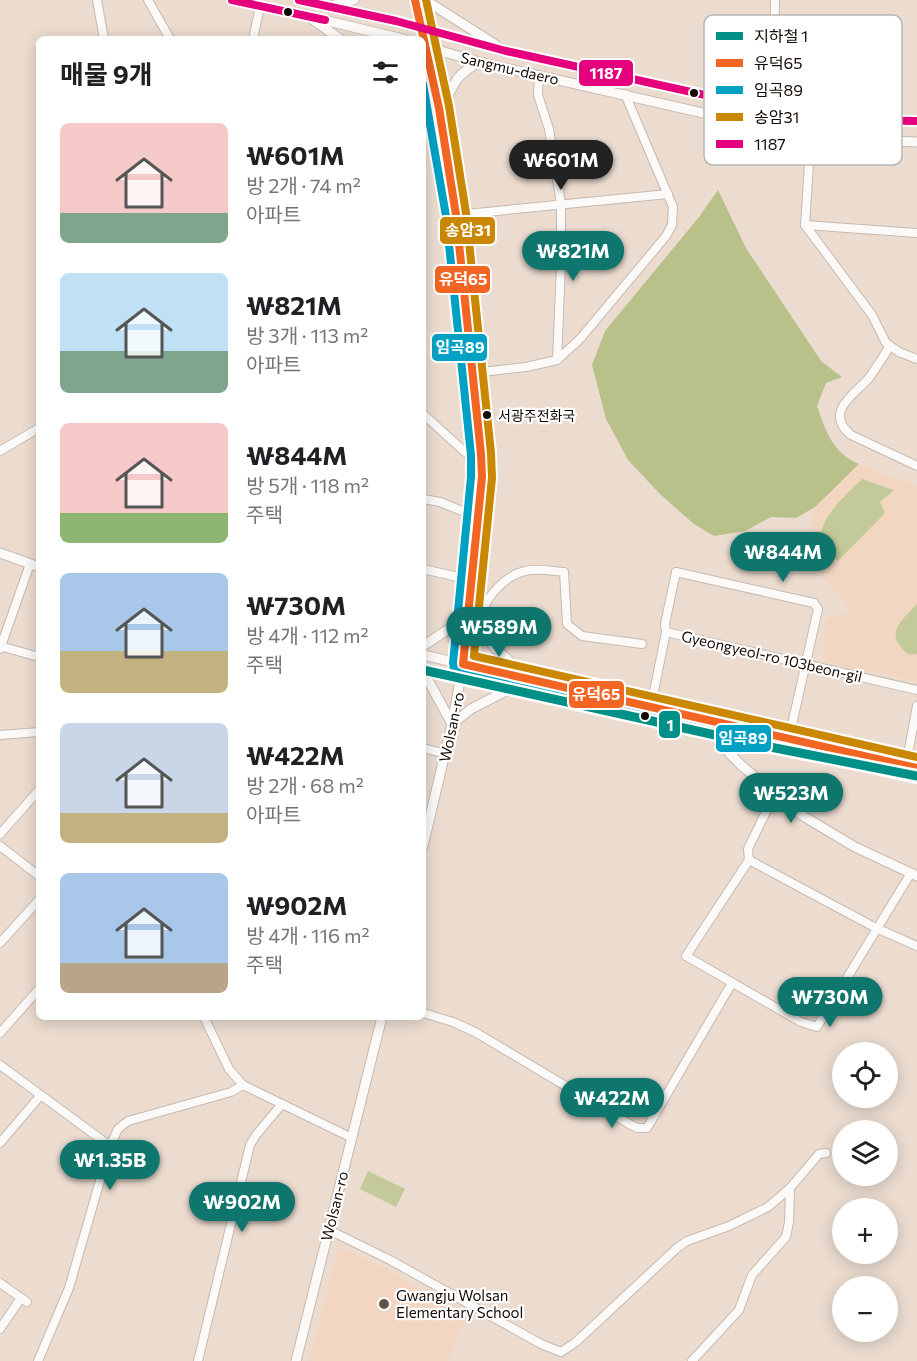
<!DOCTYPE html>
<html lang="ko">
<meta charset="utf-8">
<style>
:root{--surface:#fff;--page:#f6f6f6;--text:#202124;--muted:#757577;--accent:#0f766e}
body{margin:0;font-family:Commissioner,"Noto Sans KR",sans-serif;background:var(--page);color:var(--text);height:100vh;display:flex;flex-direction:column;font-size:22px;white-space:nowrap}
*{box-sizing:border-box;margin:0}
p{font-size:20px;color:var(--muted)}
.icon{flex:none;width:33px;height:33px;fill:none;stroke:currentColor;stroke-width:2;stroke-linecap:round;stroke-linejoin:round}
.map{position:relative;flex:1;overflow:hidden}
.side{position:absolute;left:36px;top:36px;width:390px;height:984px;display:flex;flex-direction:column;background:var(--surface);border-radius:9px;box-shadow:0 3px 15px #0003}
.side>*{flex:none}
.buttons{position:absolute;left:832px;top:1042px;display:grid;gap:12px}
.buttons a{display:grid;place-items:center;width:66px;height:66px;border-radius:50%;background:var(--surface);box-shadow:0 3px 15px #0003;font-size:30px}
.price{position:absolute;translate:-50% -51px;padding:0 14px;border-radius:21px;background:var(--accent);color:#fff;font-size:20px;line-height:39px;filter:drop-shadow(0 2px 3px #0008)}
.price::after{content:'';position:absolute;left:50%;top:36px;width:18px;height:14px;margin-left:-9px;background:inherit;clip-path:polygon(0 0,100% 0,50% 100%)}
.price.active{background:#222;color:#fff}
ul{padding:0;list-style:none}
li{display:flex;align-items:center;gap:18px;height:150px;padding:0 24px}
li span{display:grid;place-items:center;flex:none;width:168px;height:120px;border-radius:9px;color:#555}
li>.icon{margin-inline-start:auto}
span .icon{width:72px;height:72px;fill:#fffc;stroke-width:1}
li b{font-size:26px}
h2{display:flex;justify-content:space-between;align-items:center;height:72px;padding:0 24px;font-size:26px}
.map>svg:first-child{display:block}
</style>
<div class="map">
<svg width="917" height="1361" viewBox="0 0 917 1361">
<rect width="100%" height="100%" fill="#ecdcd0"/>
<!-- built -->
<g fill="#f2d6c2">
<path d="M859,464l58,22v196l-94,-20 3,-43 23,-7 -4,-10 -24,-29 -13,-29 7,-37z"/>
<path d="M339,1246l52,25 74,47 -17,43h-139z"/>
</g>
<!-- green -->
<g fill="#c3c998">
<path d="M862,479l32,11 -14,12 5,11 -47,48c-4,-3 -8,-6 -11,-9 -22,-23 20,-58 35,-73z"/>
<path d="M917,604v50l-8,1c-26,-21 -9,-32 8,-51z"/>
<path d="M368,1171l37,18 -9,18 -36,-18z"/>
</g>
<!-- forest -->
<path fill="#b9c18b" d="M718,190l28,58 75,113 21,16 -16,6 -9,23c9,26 16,47 42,58l-44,43 -19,11 -25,-1 -26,14 -31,5 -20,-12 -33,-29 -33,-35 -22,-41 -14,-54 13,-34 94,-114z"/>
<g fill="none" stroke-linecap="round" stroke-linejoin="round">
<defs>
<g id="minor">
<path d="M97,0l7,39"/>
<path d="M148,0l22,39"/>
<path d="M253,39l7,-33"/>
<path d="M539,75l-1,20 11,34 12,75v61l-4,95"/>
<path d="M764,108l10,-47 1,-61"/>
<path d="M811,133l-6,92 67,90 14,28 13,9 18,7"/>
<path d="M456,215l212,-21"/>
<path d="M805,225l112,8"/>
<path d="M890,346c-7,11 -14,22 -21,32 -14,16 -46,34 -18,57l66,31"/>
<path d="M473,373l53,-6 31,-7 23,-21 86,-103 6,-11 1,-18 -48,-113"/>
<path d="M423,414l42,38 16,2"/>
<path d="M0,451l39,-23"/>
<path d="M423,499l17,3 37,15"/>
<path d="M423,569l48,11"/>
<path d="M480,632c1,-6 1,-13 2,-19 5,-18 25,-38 43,-42 12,-3 27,0 39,1l3,52 15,12 60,8"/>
<path d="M666,632l-1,-8 11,-52 138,31 4,6 -29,129"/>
<path d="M0,646l39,11"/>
<path d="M0,649l30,-85"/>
<path d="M651,706l15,-74 251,58"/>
<path d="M0,735l39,-3"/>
<path d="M423,748l23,6"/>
<path d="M906,765l11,-59"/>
<path d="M775,793l-27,56 1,11 -63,96 115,66 16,5 94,-154"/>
<path d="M0,834l39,-44"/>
<path d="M0,846l39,30"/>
<path d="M749,860l127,68 41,18"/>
<path d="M0,943l39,-43"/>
<path d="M423,1013l30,9 22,10 156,93 7,3h9l85,-145"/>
<path d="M204,1017l25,52 14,16 107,52"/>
<path d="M0,1033l39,-44"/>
<path d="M0,1065l110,81"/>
<path d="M0,1143l40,-47"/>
<path d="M329,1230l61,30 151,84 20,8 15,-10 101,-94 10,-7 42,-15 39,-19 22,-19 29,-34 7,-1"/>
<path d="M0,1283l27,19"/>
<path d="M0,1329l21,-31"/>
<path d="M38,1361l31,-73 41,-142 8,-17 10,-8 103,-29 12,-7"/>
<path d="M198,1361l52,-216 6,-10 26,-31"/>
<path d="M692,1361l47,-51 13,-35 34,-38 3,-15 1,-34"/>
</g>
<g id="tertiary">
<path d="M232,0l75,16 96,23"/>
<path d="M299,0l97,21 110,30 258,57 87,12 66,1"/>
<path d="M415,0l24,108 17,107 22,200 4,62 -19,187 -11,60 -29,122"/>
<path d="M425,0l71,45"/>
<path d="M330,6l24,-6"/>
<path d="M312,19l28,20"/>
<path d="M423,46l56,16 286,65 103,13 49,2"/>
<path d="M423,97l16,11c9,-9 12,-20 19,-30 6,-7 13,-11 21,-16"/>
<path d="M0,553l39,14"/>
<path d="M468,616l28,33 30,27"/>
<path d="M423,646l45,-30"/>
<path d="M423,655l494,113"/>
<path d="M423,671l29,53"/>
<path d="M720,721l3,20 7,13 12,12 47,39 14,11 52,31 62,29"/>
<path d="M452,724l19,-15 58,-30"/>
<path d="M296,1361l86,-344"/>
</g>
</defs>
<!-- minor casing -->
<use href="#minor" stroke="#c6b9b0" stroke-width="10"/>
<!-- tertiary casing -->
<use href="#tertiary" stroke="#c6b9b0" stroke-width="11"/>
<!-- minor -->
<use href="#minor" stroke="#fcfaf8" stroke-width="8"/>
<!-- tertiary -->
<use href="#tertiary" stroke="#fcfaf8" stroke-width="9"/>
<defs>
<path id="bus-1" d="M415,0l24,108 17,107 25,239 1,23 -19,187 454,104"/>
<path id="bus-2" d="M423,84l23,132 25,239v22l-18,186 1,7 7,4 454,104"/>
<path id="bus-3" d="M426,0l23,106 17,107 25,240 1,25 -18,178 443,101"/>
<g id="bus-4">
<path d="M232,0l93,20"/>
<path d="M299,0l97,21 110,30 258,57 87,12 66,1"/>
</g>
</defs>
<!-- bus-1 casing -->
<use href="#bus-1" stroke="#fff" stroke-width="12"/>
<!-- bus-2 casing -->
<use href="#bus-2" stroke="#fff" stroke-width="12"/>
<!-- bus-3 casing -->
<use href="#bus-3" stroke="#fff" stroke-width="12"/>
<!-- bus-4 casing -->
<use href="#bus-4" stroke="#fff" stroke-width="12"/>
<!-- bus-1 -->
<use href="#bus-1" stroke="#f26522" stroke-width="8"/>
<!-- bus-2 -->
<use href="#bus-2" stroke="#01a1c4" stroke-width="8"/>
<!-- bus-3 -->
<use href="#bus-3" stroke="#ca8701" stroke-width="8"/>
<!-- bus-4 -->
<use href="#bus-4" stroke="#e5007d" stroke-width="8"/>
<defs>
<path id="metro-1" d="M423,670l337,75 157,31"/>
</defs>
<!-- metro-1 casing -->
<use href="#metro-1" stroke="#fff" stroke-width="14"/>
<!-- metro-1 -->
<use href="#metro-1" stroke="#009088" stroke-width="9"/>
</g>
<!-- markers -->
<g fill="#140a04" stroke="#fff" stroke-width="2">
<circle cx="288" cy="12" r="5"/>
<circle cx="694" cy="93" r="5"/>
<circle cx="487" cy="415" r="5"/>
<circle cx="645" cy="716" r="5"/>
</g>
<circle fill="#60544b" stroke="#fff" stroke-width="2" cx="384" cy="1304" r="6"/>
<g text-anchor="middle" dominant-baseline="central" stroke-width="4.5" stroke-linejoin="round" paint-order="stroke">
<!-- bus labels -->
<g font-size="14" fill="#140a04" stroke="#fff" text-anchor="start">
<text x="498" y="415">서광주전화국</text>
</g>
<!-- street labels -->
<g font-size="15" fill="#140a04" stroke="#fff">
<text transform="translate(510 68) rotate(13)">Sangmu-daero</text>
<text transform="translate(772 656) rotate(13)">Gyeongyeol-ro 103beon-gil</text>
<text transform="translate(451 727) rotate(-78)">Wolsan-ro</text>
<text transform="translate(334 1206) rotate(-76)">Wolsan-ro</text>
</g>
<!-- poi labels -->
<g font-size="15" fill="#140a04" stroke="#fff" text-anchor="start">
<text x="396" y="1295">Gwangju Wolsan<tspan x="396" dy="17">Elementary School</tspan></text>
</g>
</g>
<!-- legend -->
<rect x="704" y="15" width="198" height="150" rx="9" fill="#fff" stroke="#b8b6b4" stroke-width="1.5"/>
<rect x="716" y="32" width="27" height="8" fill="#009088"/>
<rect x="716" y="59" width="27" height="8" fill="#f26522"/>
<rect x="716" y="86" width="27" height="8" fill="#01a1c4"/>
<rect x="716" y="113" width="27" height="8" fill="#ca8701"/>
<rect x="716" y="140" width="27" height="8" fill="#e5007d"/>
<g font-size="16" fill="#140a04">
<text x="754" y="42">지하철 1</text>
<text x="754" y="69">유덕65</text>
<text x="754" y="96">임곡89</text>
<text x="754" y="123">송암31</text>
<text x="754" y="150">1187</text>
</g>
<g stroke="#fff" stroke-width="2">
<rect x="578" y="59" width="56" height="28" rx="6" fill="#e5007d"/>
<rect x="439" y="216" width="57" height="29" rx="6" fill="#ca8701"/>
<rect x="434" y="265" width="57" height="29" rx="6" fill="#f26522"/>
<rect x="431" y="333" width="57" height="29" rx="6" fill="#01a1c4"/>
<rect x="568" y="680" width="57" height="29" rx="6" fill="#f26522"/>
<rect x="658" y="710" width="23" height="29" rx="6" fill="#009088"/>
<rect x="715" y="724" width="57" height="29" rx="6" fill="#01a1c4"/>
</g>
<g font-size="16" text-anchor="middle" font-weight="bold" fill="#fff">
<text x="606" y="79">1187</text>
<text x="468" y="236">송암31</text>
<text x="463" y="285">유덕65</text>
<text x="460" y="353">임곡89</text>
<text x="596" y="700">유덕65</text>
<text x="670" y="731">1</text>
<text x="743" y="744">임곡89</text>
</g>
</svg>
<div class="buttons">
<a><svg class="icon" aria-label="locate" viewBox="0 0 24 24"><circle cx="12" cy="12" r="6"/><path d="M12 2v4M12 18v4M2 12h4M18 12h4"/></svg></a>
<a><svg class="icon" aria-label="layers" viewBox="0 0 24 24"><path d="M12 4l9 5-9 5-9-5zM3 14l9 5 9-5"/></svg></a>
<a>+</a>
<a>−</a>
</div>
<b class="price active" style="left:561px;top:191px">₩601M</b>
<b class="price" style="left:573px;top:282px">₩821M</b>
<b class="price" style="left:783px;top:583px">₩844M</b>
<b class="price" style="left:499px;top:658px">₩589M</b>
<b class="price" style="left:791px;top:824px">₩523M</b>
<b class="price" style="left:830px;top:1028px">₩730M</b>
<b class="price" style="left:612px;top:1129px">₩422M</b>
<b class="price" style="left:110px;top:1191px">₩1.35B</b>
<b class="price" style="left:242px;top:1233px">₩902M</b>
<section class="side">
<h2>매물 9개<svg class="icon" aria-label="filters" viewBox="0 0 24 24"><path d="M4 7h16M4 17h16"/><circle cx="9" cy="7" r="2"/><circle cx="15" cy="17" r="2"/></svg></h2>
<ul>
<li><span style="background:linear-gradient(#f6c9c9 75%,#7fa58c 0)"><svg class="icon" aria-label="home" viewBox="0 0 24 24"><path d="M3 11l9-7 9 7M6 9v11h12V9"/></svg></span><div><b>₩601M</b><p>방 2개 · 74 m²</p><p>아파트</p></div></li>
<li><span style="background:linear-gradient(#bfe0f5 65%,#7fa58c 0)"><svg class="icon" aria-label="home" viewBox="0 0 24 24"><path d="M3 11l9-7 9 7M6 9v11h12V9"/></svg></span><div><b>₩821M</b><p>방 3개 · 113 m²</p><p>아파트</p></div></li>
<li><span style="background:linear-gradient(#f6c9c9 75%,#8fb573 0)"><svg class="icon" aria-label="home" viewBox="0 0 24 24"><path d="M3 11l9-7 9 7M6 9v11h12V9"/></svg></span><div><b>₩844M</b><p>방 5개 · 118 m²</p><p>주택</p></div></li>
<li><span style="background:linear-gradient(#a9c7e8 65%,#c2b280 0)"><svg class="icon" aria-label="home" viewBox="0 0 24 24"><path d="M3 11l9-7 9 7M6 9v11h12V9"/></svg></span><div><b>₩730M</b><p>방 4개 · 112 m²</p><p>주택</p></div></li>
<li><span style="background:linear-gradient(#c9d6e8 75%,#c2b280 0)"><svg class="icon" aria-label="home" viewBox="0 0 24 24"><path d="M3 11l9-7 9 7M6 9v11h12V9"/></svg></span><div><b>₩422M</b><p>방 2개 · 68 m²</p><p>아파트</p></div></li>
<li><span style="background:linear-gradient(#a9c7e8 75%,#b9a48a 0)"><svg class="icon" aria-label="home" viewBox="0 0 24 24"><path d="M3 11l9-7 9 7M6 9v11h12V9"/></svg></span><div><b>₩902M</b><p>방 4개 · 116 m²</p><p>주택</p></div></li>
</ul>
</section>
</div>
